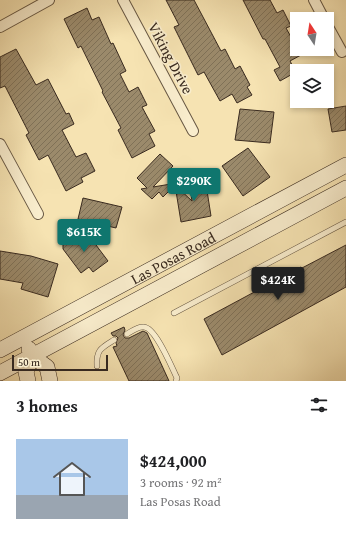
<!DOCTYPE html>
<meta charset="utf-8">
<style>
:root{--surface:#fff;--page:#f2f2f2;--text:#202124;--muted:#757577;--accent:#0f766e}
body{margin:0;font-family:"Gentium Book Plus",serif;background:var(--page);color:var(--text);height:100vh;display:flex;flex-direction:column;font-size:15px;white-space:nowrap}
*{box-sizing:border-box;margin:0}
p{font-size:13px;color:var(--muted)}
.icon{flex:none;width:22px;height:22px;fill:none;stroke:currentColor;stroke-width:2;stroke-linecap:round;stroke-linejoin:round}
.map{position:relative;height:381px;overflow:hidden}
.details{display:flex;flex-direction:column;background:var(--surface);flex:1}
.details>*{flex:none}
.needle{width:26px;rotate:348deg}
.controls{position:absolute;left:290px;top:12px;display:grid;gap:8px}
.controls a{display:grid;place-items:center;width:44px;height:44px;border-radius:0px;background:var(--surface);box-shadow:0 2px 6px #0003;font-size:20px}
.scale{position:absolute;left:12px;bottom:10px;width:96px;box-sizing:border-box;padding-left:4px;border:2px solid #392a1f;border-top:0;font-size:11px;line-height:14px;white-space:nowrap;color:#392a1f;-webkit-text-stroke:3px #f9edcd;paint-order:stroke}
.price{position:absolute;translate:-50% -34px;padding:0 9px;border-radius:4px;background:var(--accent);color:#fff;font-size:13px;line-height:26px;filter:drop-shadow(0 1px 2px #0008)}
.price::after{content:'';position:absolute;left:50%;top:24px;width:12px;height:9px;margin-left:-6px;background:inherit;clip-path:polygon(0 0,100% 0,50% 100%)}
.price.on{background:#222;color:#fff}
ul{padding:0;list-style:none}
li{display:flex;align-items:center;gap:12px;height:100px;padding:0 16px}
li span{display:grid;place-items:center;flex:none;width:112px;height:80px;border-radius:0px;color:#555}
li>.icon{margin-inline-start:auto}
span .icon{width:48px;height:48px;fill:#fffc;stroke-width:1}
li b{font-size:17px}
h2{display:flex;justify-content:space-between;align-items:center;height:48px;padding:0 16px;font-size:17px}
.map>svg:first-child{display:block}
</style>
<div class="map">
<svg width="346" height="381" viewBox="0 0 346 381">
<defs>
<pattern id="building-hatch" width="6" height="6" patternUnits="userSpaceOnUse"><rect width="6" height="6" fill="#9b8a6b"/><path d="M-1 1l2-2M0 6l6-6M5 7l2-2" fill="none" stroke="#7f7157"/></pattern>
</defs>
<rect width="100%" height="100%" fill="#f6e3b2"/>
<filter id="stains"><feTurbulence type="fractalNoise" baseFrequency=".005" numOctaves="4"/><feColorMatrix values="0 0 0 0 .2 0 0 0 0 .09 0 0 0 0 .02 0 0 0 .5 -.17"/></filter>
<radialGradient id="worn" r=".72"><stop offset=".6" stop-color="#630" stop-opacity="0"/><stop offset="1" stop-color="#630" stop-opacity=".3"/></radialGradient>
<!-- building -->
<g fill="url(#building-hatch)" stroke="#392a1f">
<path d="M166,0h28l27,51 4,-2 10,20 5,-3 10,19 -3,2 5,8 -15,8 -5,-9 -12,7 -16,-29 -6,3 -24,-48 5,-2z"/>
<path d="M243,0h27l7,13 6,-3 8,16 -5,2 15,27 -11,6 6,11 -16,9 -6,-11 6,-3 -15,-28h-2z"/>
<path d="M87,8l5,12 7,-3 12,27 2,-1 13,28 -6,3 9,18 9,-5 9,18 -5,2 13,24 -6,3 6,12 -23,12 -14,-28 3,-2 -19,-36 1,-1 -22,-45 -3,2 -14,-29z"/>
<path d="M16,49l20,36 12,-6 18,35 3,-1 5,11 -12,6 14,27 10,-4 9,18 -14,7 2,4 -17,9 -18,-36 -9,5 -13,-25 3,-2 -24,-47 -5,2v-31z"/>
<path d="M346,106v24l-14,2 -4,-23z"/>
<path d="M240,109l34,3 -4,31 -35,-3z"/>
<path d="M248,148l22,29 -27,19 -21,-30z"/>
<path d="M160,154l13,12 -20,21 24,-4 -14,14 -4,-5 -7,7 -11,-10 6,-1 -10,-10z"/>
<path d="M205,178l6,38 -30,6 -6,-37 17,16 -3,-20z"/>
<path d="M83,198l39,9 -6,21 -38,-9z"/>
<path d="M84,229l24,32 -15,11 -4,-5 -8,6 -18,-24v-4z"/>
<path d="M346,245v42l-124,68 -18,-36 97,-52 1,1z"/>
<path d="M0,251l31,5 27,8 -10,33 -27,-8 2,-6 -23,-4z"/>
<path d="M124,327l1,3 -2,5 2,3h4l14,-7 4,2 22,48h-40l-16,-34 4,-1 -1,-3 2,-5 -2,-2h-3l-2,-3z"/>
</g>
<g fill="none" stroke-linecap="round" stroke-linejoin="round">
<defs>
<g id="service">
<path d="M174,313l172,-91"/>
<path d="M127,334c5,-3 11,-8 17,-7 12,1 28,41 33,51l-1,3"/>
<path d="M97,366c-1,-16 4,-18 17,-26"/>
</g>
<g id="minor">
<path d="M123,0l70,131"/>
<path d="M314,0l10,19"/>
<path d="M327,25l15,27"/>
<path d="M0,27l49,-27"/>
<path d="M0,144l38,70"/>
</g>
<g id="secondary">
<path d="M29,349l3,7 15,11 3,14"/>
<path id="s1" d="M0,350l346,-185"/>
<path d="M0,373l346,-185"/>
<path d="M28,381l-2,-9 6,-16"/>
</g>
</defs>
<!-- service casing -->
<use href="#service" stroke="#685844" stroke-width="6"/>
<!-- minor casing -->
<use href="#minor" stroke="#685844" stroke-width="12"/>
<!-- secondary casing -->
<use href="#secondary" stroke="#392a1f" stroke-width="16"/>
<!-- service -->
<use href="#service" stroke="#f9edcd" stroke-width="5"/>
<!-- minor -->
<use href="#minor" stroke="#f9edcd" stroke-width="10"/>
<!-- secondary -->
<use href="#secondary" stroke="#f9edcd" stroke-width="15"/>
</g>
<g text-anchor="middle" dominant-baseline="central" stroke-width="3.5" stroke-linejoin="round" paint-order="stroke">
<!-- street labels -->
<g font-size="15" fill="#392a1f" stroke="#f9edcd">
<text transform="translate(171 58) rotate(62)">Viking Drive</text>
<text stroke="none"><textPath href="#s1" startOffset="196">Las Posas Road</textPath></text>
</g>
</g>
<rect width="100%" height="100%" filter="url(#stains)"/>
<rect width="100%" height="100%" fill="url(#worn)"/>
</svg>
<div class="controls">
<a><svg class="needle" viewBox="-14 -14 28 28"><path d="M0-13l5 13h-10z" fill="#e53935"/><path d="M0 13l5-13h-10z" fill="#757577"/></svg></a>
<a><svg class="icon" aria-label="layers" viewBox="0 0 24 24"><path d="M12 4l9 5-9 5-9-5zM3 14l9 5 9-5"/></svg></a>
</div>
<div class="scale">50 m</div>
<b class="price" style="left:194px;top:202px">$290K</b>
<b class="price" style="left:84px;top:253px">$615K</b>
<b class="price on" style="left:278px;top:301px">$424K</b>
</div>
<section class="details">
<h2>3 homes<svg class="icon" aria-label="filters" viewBox="0 0 24 24"><path d="M4 7h16M4 17h16"/><circle cx="9" cy="7" r="2"/><circle cx="15" cy="17" r="2"/></svg></h2>
<ul>
<li><span style="background:linear-gradient(#a9c7e8 70%,#9aa5b1 0)"><svg class="icon" aria-label="home" viewBox="0 0 24 24"><path d="M3 11l9-7 9 7M6 9v11h12V9"/></svg></span><div><b>$424,000</b><p>3 rooms · 92 m²</p><p>Las Posas Road</p></div></li>
</ul>
</section>
